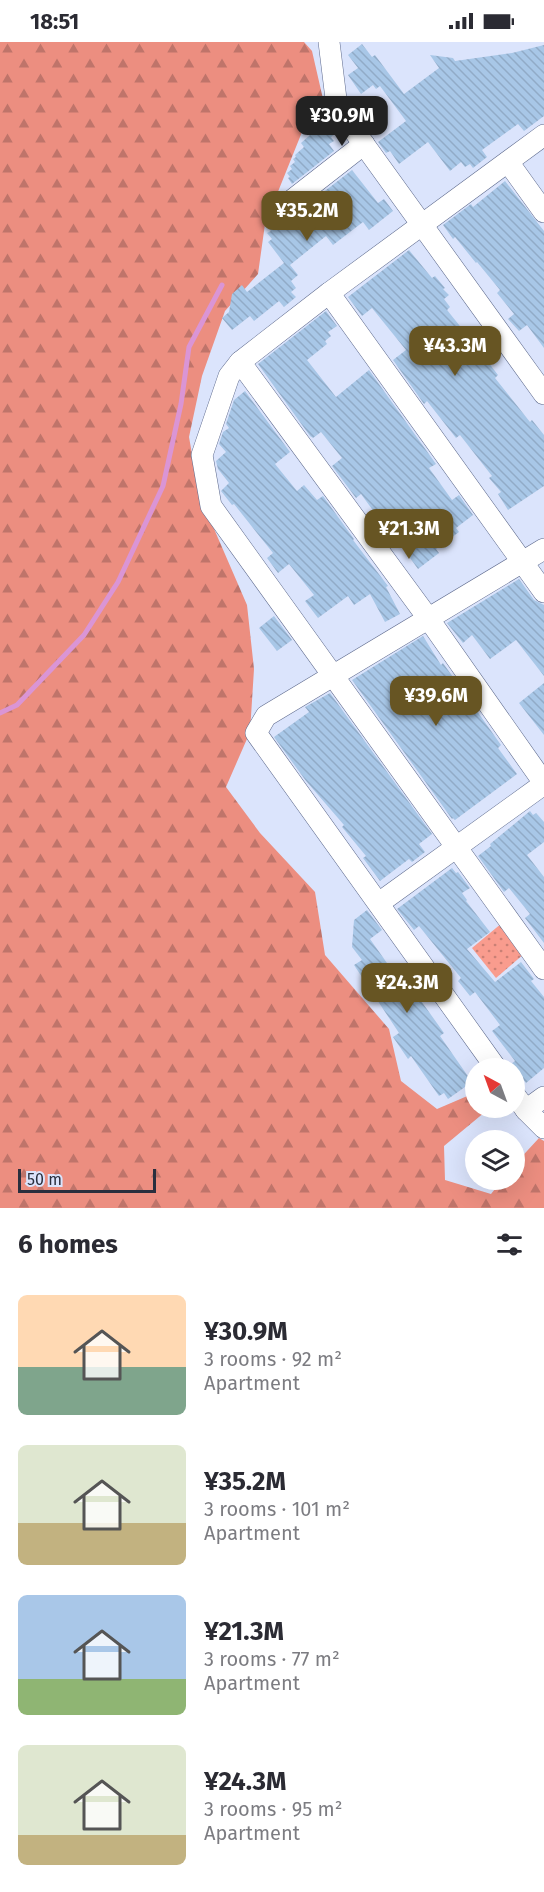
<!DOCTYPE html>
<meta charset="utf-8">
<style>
:root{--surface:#fff;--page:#f7f7f7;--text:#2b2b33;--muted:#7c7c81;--accent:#675523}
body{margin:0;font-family:"Fira Sans",sans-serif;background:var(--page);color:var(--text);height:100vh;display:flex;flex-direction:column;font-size:22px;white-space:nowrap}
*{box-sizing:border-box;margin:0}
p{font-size:20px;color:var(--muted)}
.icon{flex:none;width:33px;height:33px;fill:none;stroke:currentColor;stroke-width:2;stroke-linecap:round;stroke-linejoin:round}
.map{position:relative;height:1166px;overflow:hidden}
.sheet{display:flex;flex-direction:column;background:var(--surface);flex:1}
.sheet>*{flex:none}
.needle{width:39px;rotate:319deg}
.buttons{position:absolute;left:465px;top:1016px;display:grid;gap:12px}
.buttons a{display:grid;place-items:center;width:60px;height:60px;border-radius:50%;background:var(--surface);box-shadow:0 6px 24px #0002;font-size:30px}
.scale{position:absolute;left:18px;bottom:15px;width:138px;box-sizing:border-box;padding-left:6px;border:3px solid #2a2f3e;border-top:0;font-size:16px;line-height:21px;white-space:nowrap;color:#2a2f3e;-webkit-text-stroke:4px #dbe4fc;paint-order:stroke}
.price{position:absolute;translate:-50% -51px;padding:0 14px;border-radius:12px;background:var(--accent);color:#fff;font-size:20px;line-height:39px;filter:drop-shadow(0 2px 3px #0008)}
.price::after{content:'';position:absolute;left:50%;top:36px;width:18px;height:14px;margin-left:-9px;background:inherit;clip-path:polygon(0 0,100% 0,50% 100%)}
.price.current{background:#222;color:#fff}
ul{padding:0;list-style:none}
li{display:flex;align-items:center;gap:18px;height:150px;padding:0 18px}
li span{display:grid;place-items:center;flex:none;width:168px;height:120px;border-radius:9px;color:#555}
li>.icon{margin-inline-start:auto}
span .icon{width:72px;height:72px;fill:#fffc;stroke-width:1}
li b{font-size:26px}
h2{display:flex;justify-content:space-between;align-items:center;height:72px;padding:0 18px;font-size:26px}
.status{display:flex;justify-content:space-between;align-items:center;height:42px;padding:0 30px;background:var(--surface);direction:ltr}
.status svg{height:16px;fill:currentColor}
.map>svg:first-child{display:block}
</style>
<div class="status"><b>18:51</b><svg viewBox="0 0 49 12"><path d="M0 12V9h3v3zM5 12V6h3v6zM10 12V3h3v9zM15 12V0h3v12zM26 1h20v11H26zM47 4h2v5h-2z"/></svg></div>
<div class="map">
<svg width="544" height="1166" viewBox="0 0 544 1166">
<defs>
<pattern id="forest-firs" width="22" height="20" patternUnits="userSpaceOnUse" patternTransform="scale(1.5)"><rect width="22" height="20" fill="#ec8e80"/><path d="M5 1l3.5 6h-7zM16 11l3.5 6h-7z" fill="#bf746a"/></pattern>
<pattern id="park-dots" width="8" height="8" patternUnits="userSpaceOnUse" patternTransform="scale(1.5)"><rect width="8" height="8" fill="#f99c8e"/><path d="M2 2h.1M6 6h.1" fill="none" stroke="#ca8075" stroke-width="1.8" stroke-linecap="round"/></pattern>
<pattern id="building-back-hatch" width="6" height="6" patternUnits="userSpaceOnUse" patternTransform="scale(1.5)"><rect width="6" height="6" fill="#a8c7e7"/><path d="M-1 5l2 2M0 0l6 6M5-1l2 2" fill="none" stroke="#91abc7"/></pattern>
</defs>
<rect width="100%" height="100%" fill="#dbe4fc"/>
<!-- forest -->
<path fill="url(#forest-firs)" d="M0,0h304l8,9 14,61 -24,20 -37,92 -7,50 -33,37 -23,65 -13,61 6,34 10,37 42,97 7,64 -4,63 -24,55 34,46 55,59 10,63 64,74 12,52 36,28 35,-15 3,2 1,11h15l-47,39 1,34 46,14 12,-15h11l1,-15 24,-26 5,3v67h-544z"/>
<!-- park -->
<path fill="url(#park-dots)" d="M502,881l23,30 -29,25 -24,-30z"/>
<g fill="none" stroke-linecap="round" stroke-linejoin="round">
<!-- stream -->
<path stroke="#da95d5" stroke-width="5" d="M0,671l17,-8 67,-70 34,-53 45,-96 18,-82 8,-57 33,-62"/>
</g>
<!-- building -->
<g fill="url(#building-back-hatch)">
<path d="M362,2l10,13 3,-2 29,39 35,-26 -9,-13 23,3 2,3 57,-8 32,-8v71l-20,15 -6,-7 -36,26 5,7 -14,11 -3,-4 -5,3 -4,-5 -11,9 -22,-29 -29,22 -9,-13 -4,2 -8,-11 28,-21 -26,-35 -4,3 -3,-4 -12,9 -13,-19 10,-7 -10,-13z"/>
<path d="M324,74l13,16 -6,5 3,4 -5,3 5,7 -42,33 -4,-6 2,-1 -3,-4 5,-4 -2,-3 5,-4 -2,-3 3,-2 -1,-2 9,-8 -3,-4 9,-8 -4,-5z"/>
<path d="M352,128l26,33 6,-4 9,12 -24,19 -6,-8 -30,23 -7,-9 -36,29 8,10 -7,6 5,7 -5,4 5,5 -12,10 -5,-6 -25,20 -4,-5 -18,14 -10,-12 7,-6 3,-18 10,-9 5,7 37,-29 -16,-21 4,-3 -5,-6 4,-2 -4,-5 14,-11 1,3 6,-5h5l6,-2z"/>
<path d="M505,139l39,50v117l-17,-23 -8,6 -11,-12 6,-5 -17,-21 3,-3 -23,-28 -1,1 -21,-26 -2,2 -10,-14 28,-21 2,3z"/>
<path d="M409,208l23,28 3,-2 10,12 -2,1 6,6 -5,4 6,8 -3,3 21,26 -4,3 20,26 4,-3 10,13 -3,3 35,44 2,-2 12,15v51l-36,24 -10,-16 3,-2 -12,-14 3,-2 -32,-41 -4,3 -29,-37 -3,3 -31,-44 13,-10 -34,-42 -10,8 -14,-19z"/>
<path d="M326,269l11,15 -9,6 3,4 -6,5 2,3 -20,16 29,37 33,-27 67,94 -7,4 23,32 7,-5 14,20 -17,13 3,4 -23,17 3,4 -21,16 -39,-54 -2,1 -16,-22 -5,4 -24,-32 10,-8 -21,-26 -8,6 -3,-2 -52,-72z"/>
<path d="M245,349l45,61 -15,12 22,27 7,-6 13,15 6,-4 31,43 -1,1 35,46 -2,1 14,27 -15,8 -15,-28 -16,11 -6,-9 -30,22 -13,-17 9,-6 -25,-31 -11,9 -11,-15 6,-5 -39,-49 -2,1 -11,-14 8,-8 -11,-14 -2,-8 10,-9 -7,-8 4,-12 6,-4 -3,-4 8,-24z"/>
<path d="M519,537l15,21 10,5v71l-28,-36 -26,19 -18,-24 -9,8 -16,-20z"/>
<path d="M274,574l18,24 -15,11 -18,-23z"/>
<path d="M423,594l18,29 2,-2 58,82 -3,3 19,26 -62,46 -2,-2 -1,1 -100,-139z"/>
<path d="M544,641v52l-25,-32z"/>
<path d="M330,651l102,141 -13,10 6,8 -13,10 -3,-3 -29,22 -17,-23 3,-2 -24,-29 2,-2 -38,-44 -32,-44 35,-25 -4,-5z"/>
<path d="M530,769l3,4 3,-2 8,9v20l-17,13 17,22v66l-19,-25 5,-4 -21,-26 -5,4 -26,-36 13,-10 -1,-2z"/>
<path d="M452,826l4,5 2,-1 12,16 -8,5 5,7 -1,1 24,31 -23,17 28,33 26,-20 13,17 -3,2 13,16v71l-18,15 -15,-19 4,-3 -23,-30 8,-6 -25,-33 -5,4 -12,-15 3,-3 -42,-52 -5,4 -17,-21z"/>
<path d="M367,868l15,20 -12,9 29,41 5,-3 40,56 -4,3 32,46 -24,17 -4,-6 -5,3 -28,-40 -3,3 -15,-22 6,-4 -45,-68 8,-5 -10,-13 2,-27z"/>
</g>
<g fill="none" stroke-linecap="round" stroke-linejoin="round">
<defs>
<g id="street">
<path d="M329,0l8,65 207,287"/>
<path d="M544,93l-215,158 -89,69 -11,14 -27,79 9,51 333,463"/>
<path d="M508,120l36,50"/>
<path d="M291,159l73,-57"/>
<path d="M329,251l215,299"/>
<path d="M240,320l188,256 116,165"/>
<path d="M379,861l165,-119"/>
<path d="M496,1026l-240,-335 10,-17 278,-167"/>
<path d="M514,1052l12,16 18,18"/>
<path d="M526,1068l18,-13"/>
</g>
</defs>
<!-- street casing -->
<use href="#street" stroke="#5d698c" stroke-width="22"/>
<!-- street -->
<use href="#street" stroke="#fff" stroke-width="21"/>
</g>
</svg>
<div class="buttons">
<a><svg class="needle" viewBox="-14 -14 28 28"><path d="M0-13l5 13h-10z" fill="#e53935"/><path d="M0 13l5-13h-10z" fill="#7c7c81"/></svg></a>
<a><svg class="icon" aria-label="layers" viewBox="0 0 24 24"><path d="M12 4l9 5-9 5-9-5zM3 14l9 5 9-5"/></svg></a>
</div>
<div class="scale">50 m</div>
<b class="price current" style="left:342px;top:105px">¥30.9M</b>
<b class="price" style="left:307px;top:200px">¥35.2M</b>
<b class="price" style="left:455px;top:335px">¥43.3M</b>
<b class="price" style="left:409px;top:518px">¥21.3M</b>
<b class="price" style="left:436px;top:685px">¥39.6M</b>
<b class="price" style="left:407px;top:972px">¥24.3M</b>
</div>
<section class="sheet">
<h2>6 homes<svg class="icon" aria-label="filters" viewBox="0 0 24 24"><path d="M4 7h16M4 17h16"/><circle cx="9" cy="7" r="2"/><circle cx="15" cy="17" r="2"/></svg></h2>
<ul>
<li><span style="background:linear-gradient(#ffd9b3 60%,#7fa58c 0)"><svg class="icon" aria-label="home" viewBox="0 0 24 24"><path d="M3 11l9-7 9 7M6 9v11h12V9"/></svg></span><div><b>¥30.9M</b><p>3 rooms · 92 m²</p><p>Apartment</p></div></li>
<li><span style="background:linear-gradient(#dfe7d0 65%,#c2b280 0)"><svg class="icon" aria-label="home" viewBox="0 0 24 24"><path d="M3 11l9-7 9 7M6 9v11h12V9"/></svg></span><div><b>¥35.2M</b><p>3 rooms · 101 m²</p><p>Apartment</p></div></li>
<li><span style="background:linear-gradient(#a9c7e8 70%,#8fb573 0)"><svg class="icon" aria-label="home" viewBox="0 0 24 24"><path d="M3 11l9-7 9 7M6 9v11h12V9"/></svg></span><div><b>¥21.3M</b><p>3 rooms · 77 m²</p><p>Apartment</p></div></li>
<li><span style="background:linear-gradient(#dfe7d0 75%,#c2b280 0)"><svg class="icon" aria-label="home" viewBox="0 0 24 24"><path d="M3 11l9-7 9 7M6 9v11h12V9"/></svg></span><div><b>¥24.3M</b><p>3 rooms · 95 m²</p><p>Apartment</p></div></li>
</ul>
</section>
